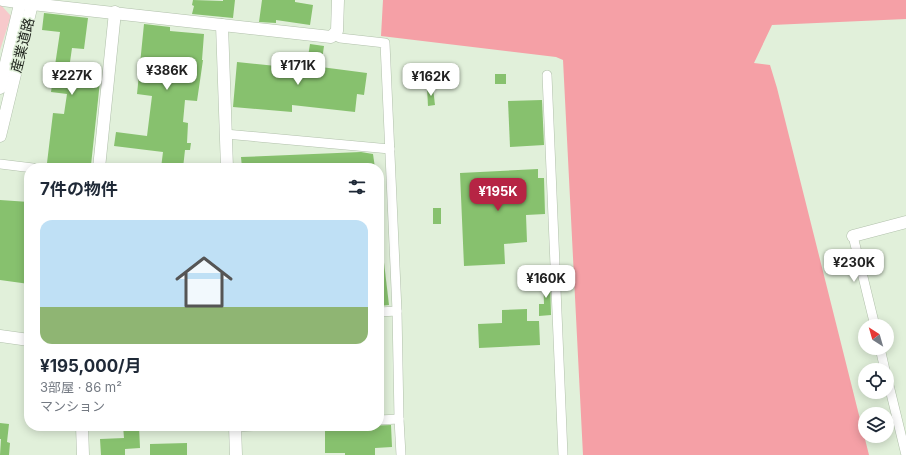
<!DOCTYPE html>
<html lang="ja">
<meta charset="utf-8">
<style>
:root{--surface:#fff;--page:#f6f6f7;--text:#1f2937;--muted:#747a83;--line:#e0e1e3;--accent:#b62444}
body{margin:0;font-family:Inter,"Noto Sans JP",sans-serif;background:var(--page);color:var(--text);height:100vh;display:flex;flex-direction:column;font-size:15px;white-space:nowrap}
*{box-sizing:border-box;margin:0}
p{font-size:13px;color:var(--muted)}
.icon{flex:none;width:22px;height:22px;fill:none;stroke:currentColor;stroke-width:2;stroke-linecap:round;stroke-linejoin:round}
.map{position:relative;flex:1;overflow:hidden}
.sheet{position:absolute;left:24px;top:163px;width:360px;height:268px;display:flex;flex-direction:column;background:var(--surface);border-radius:16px;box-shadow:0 2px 10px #0003}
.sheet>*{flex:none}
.needle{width:26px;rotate:323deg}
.tools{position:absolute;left:858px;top:319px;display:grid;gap:8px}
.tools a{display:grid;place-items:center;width:36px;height:36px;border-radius:50%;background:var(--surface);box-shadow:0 2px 10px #0003;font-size:20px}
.price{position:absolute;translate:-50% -34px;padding:0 9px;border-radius:8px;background:#fff;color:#222;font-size:13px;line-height:26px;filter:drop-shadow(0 1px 2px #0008)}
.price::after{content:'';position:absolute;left:50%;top:24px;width:12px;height:9px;margin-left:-6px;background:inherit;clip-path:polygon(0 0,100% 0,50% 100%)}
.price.current{background:var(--accent);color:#fff}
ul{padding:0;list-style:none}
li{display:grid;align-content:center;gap:8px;height:212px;padding:0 16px}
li+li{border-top:1px solid var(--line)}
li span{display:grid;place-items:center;height:124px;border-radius:12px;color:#555}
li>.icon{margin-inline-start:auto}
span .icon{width:72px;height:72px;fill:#fffc;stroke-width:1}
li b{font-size:17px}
h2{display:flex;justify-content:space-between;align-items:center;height:48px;padding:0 16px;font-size:17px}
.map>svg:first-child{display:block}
</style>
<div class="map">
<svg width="906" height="455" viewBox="0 0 906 455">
<rect width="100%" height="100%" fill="#e1f0da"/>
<!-- green -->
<path fill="#f7c9cb" d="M0,4l11,12 -11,34z"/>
<!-- water -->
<path fill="#f5a0a6" d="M383,0h523v19l-134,6 -18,38 16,2 7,23 92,367h-286l-20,-395 -7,-3 -175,-21z"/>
<!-- building -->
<g fill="#87c16e">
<path d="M193,0l30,1v-1h12l-2,18 -41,-4 2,-8 -2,-1z"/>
<path d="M262,0h33v2l18,3 -3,20 -34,-5v3l-17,-1z"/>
<path d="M44,13l44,5 -4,31 -12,-1 -3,21 32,3 -10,93 -6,3 -38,-5 6,-50 11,1 3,-20 -16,-2 9,-60 -18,-2z"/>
<path d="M144,24l26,3v4l34,3 -2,26h1l-6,41 -12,-1 -2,22 5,1 -1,20h4l-1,7h-5l-2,18h-22l2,-16 -49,-6 2,-14 31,4 5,-40 -15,-2z"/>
<path d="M310,44l14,2 -3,21 46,6 -3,22 -7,-1 -2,18 -63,-7v7l-59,-5 4,-45 69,7z"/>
<rect x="495" y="74" width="11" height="10"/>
<path d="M427,88h6l2,17 -7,1z"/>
<path d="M542,100l2,45 -34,2 -2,-46z"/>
<path d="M361,152l12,2 2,14h-133l-1,-11z"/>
<path d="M538,169v9h6l1,36 -19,1 1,27 -23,2 1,20 -41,2 -4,-93z"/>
<path d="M0,200l29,2v82l-29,-4z"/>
<rect x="433" y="208" width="8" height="16"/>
<path d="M379,254h4l6,51 -10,1z"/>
<path d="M543,278h7l1,37 -12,1v-12h5z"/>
<path d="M527,309v12h12l1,24 -61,3 -1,-24 24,-1v-13z"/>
<path d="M0,423l9,1 -2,18 3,1 -1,12h-9l1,-16h-1z"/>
<path d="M391,425l1,22 -17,1v7h-30v-2h-20v-23h18v-3z"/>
<path d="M123,426h16l1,22 -15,1v6h-24l-1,-16 24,-1z"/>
<path d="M187,443v12h-37v-11z"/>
</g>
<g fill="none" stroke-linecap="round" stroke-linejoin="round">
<defs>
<g id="street">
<path d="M334,35l6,3 45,5 12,268 2,108 2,36"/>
<path d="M547,75l16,380"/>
<path d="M225,134l165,15"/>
<path d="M0,164l33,4"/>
<path d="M853,236l22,90"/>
<path d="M379,312l18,-1"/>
<path d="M880,348l5,22"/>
<path d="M887,377l19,78"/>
<path d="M379,420l20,-1"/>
<path d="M235,427l18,-1"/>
</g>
<g id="secondary">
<path d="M3,0l29,4 299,33 6,-6 1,-31"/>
<path d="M222,25l5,143"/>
<path d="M0,88l21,-88"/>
<path d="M0,136l33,-136"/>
<path d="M99,168l16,-156"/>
<path d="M853,236l53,-14"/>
<path d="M0,336l29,4"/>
<path d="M82,426l1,29"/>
<path d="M235,426l1,29"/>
</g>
</defs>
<!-- street casing -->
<use href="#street" stroke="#b1c0ab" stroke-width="10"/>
<!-- secondary casing -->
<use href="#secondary" stroke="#b1c0ab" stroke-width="13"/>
<!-- street -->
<use href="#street" stroke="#fff" stroke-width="9"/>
<!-- secondary -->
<use href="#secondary" stroke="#fff" stroke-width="12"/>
</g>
<g text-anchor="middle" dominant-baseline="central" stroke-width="3" stroke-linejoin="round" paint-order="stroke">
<!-- street labels -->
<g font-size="14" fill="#232821" stroke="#e1f0da">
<text transform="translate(22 45) rotate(-76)">産業道路</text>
</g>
</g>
</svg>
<div class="tools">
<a><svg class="needle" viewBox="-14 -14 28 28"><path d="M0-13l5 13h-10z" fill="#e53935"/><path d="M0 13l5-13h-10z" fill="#747a83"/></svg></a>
<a><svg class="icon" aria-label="locate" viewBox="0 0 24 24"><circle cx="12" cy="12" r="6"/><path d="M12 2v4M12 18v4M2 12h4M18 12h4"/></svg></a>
<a><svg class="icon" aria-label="layers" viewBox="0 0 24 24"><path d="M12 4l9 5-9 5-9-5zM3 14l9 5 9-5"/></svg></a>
</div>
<b class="price" style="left:298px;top:86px">¥171K</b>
<b class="price" style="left:167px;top:91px">¥386K</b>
<b class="price" style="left:72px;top:96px">¥227K</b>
<b class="price" style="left:431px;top:97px">¥162K</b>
<b class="price current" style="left:498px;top:212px">¥195K</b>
<b class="price" style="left:854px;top:283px">¥230K</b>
<b class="price" style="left:546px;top:299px">¥160K</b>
<section class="sheet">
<h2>7件の物件<svg class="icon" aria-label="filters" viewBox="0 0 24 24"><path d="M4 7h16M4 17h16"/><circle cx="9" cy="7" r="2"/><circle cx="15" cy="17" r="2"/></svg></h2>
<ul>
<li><span style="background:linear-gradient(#bfe0f5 70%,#8fb573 0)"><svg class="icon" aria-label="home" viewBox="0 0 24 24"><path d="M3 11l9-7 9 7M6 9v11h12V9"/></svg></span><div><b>¥195,000/月</b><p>3部屋 · 86 m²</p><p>マンション</p></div></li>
</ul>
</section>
</div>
